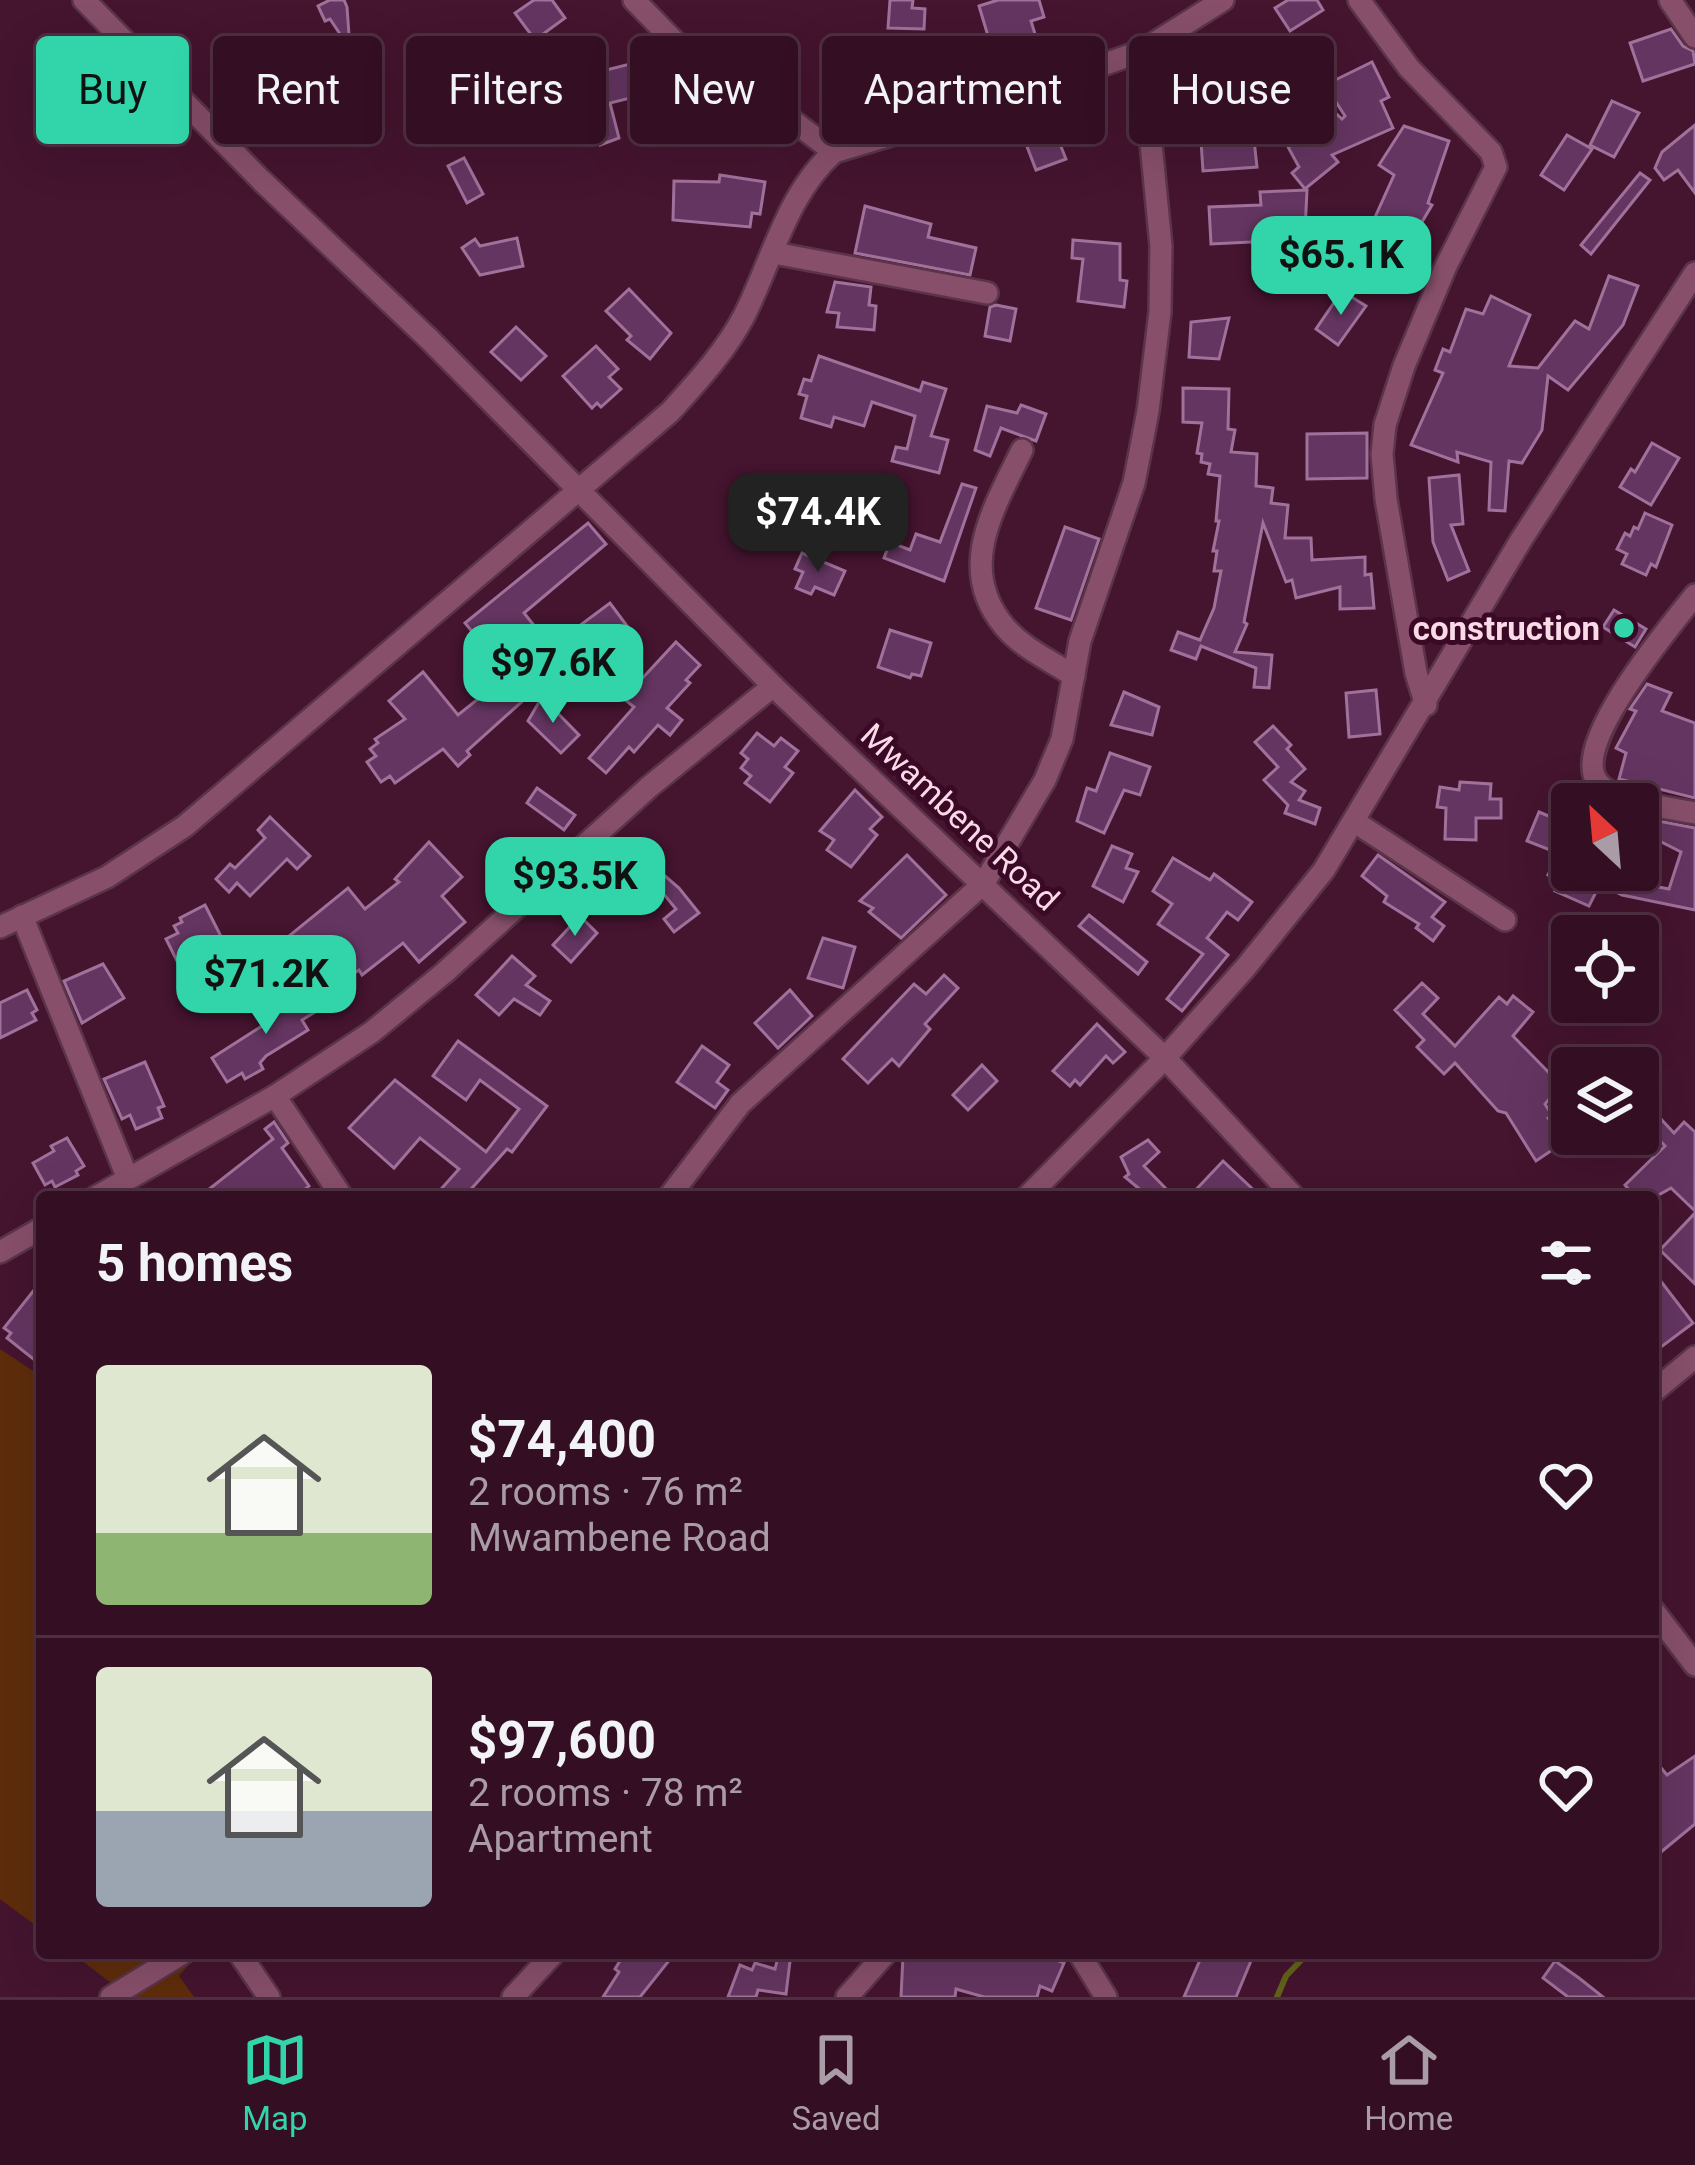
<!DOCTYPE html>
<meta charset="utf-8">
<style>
:root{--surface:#340f23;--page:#3c182b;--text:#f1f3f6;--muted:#a99ca6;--line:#4e2f41;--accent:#32d4a9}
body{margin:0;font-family:Roboto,sans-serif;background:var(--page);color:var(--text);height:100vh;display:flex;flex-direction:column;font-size:45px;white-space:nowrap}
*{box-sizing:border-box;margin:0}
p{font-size:39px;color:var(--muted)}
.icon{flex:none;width:66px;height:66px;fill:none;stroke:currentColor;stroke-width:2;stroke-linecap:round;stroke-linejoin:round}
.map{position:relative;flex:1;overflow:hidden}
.drawer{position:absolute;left:36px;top:1191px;width:1623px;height:768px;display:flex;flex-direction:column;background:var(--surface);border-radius:12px;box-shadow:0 12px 48px #0002,0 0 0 3px var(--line)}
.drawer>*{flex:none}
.banner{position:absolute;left:36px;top:36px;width:1623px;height:108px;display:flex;gap:24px}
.needle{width:78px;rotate:334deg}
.fabs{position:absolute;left:1551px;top:783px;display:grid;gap:24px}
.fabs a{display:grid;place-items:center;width:108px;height:108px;border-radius:12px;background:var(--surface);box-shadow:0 12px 48px #0002,0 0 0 3px var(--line);font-size:60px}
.price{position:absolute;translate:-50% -102px;padding:0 27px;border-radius:24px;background:var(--accent);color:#111;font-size:39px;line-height:78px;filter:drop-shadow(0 3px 6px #0008)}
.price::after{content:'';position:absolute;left:50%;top:72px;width:36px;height:27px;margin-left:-18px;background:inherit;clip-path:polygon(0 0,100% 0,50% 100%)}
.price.selected{background:#222;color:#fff}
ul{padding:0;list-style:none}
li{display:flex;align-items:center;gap:36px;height:300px;padding:0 60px}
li+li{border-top:3px solid var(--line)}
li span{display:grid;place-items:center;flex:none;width:336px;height:240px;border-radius:12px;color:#555}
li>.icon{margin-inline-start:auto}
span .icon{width:144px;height:144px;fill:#fffc;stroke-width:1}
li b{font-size:51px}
h2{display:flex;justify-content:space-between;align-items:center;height:144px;padding:0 60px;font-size:51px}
.pill{padding:0 42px;border-radius:12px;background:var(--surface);box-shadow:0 12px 48px #0002,0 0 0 3px var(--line);font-size:42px;line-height:108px}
.pill.selected{background:var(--accent);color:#111}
.dock{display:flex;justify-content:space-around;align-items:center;height:168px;border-top:3px solid var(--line);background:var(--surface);font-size:33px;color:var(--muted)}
.dock a{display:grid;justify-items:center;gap:6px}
.dock .selected{color:var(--accent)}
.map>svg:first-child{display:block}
</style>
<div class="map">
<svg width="1695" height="1997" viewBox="0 0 1695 1997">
<rect width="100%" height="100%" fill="#45142f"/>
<!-- green -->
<g fill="#5e2d0b">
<path d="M0,1349l42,28v553l-42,-31z"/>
<path d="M72,1953h127l-20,23 15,21h-65z"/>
</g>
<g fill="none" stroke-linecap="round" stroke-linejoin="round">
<!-- stream -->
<path stroke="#62631a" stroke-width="6" d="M1277,1997l9,-21 22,-23"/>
</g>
<!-- building -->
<g fill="#643561" stroke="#a0719b" stroke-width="3">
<path d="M330,0h14l3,7 3,42 -20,-30 -5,2 -7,-15z"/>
<path d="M534,0h18l13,18 -30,22 -20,-27z"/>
<path d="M890,0h23l-1,8 13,1 -1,20 -36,-1z"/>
<path d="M998,0h41l5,17 -13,4 4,13 -23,7 -2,-6 -22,1 -9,-30z"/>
<path d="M1288,0h29l6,10 -33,21 -15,-23z"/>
<path d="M1671,29l12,17 10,5 2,13 -52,17 -13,-38z"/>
<path d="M1225,54l3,41 14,-15 2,27 14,-3 -7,8 6,55 -54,4 -5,-75 -4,1 -2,-18 7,-1 -2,-22z"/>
<path d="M291,58l12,23 -24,14 -13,-22z"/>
<path d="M642,61l8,32 -40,10 9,35 -19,7 -10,-31 5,-2 -9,-37z"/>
<path d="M1372,62l17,35 -8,4 12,27 -61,27 6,7 -33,27 -13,-16 7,-6 -11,-20 22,-11 -16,-41 15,-6 33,30 3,-3 -20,-31z"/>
<path d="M927,63l5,36 -43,6 -5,-35z"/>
<path d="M1612,101l27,12 -25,44 -24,-12z"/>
<path d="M1052,124l14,35 -30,11 -13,-34z"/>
<path d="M1695,125v68l-17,-23 -14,10 -9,-12 7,-16z"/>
<path d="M1404,126l45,15 -21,62 4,2 -29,49 -36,-19 27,-60 -15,-10z"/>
<path d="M1567,135l25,14 -28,41 -23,-15z"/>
<path d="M464,158l19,36 -16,9 -19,-37z"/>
<path d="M1640,173l10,7 -59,74 -10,-9z"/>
<path d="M720,175l45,7 -5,32 -8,-1 -2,14 -77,-7 1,-39 45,1z"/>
<path d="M1307,190l-2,41h-13l-2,18 -16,-1v-7l-63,3 -2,-37 52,-2 -1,-13z"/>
<path d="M865,206l66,18 -3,13 48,11 -6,27 -115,-22z"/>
<path d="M517,238l6,28 -43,9 -18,-27 13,-9 5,7z"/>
<path d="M1073,240l47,4v36l7,1 -3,26 -46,-6 5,-42 -11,-1z"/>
<path d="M1609,276l29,10 -15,39 -55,65 -20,-14 -6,54 -20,33 -13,-2 -4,50 -16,-1 2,-48 -34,-10 1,10 -47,-17 32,-72 -8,-3 8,-21 7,3 16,-43 17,5 8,-18 39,19 -21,51 29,2 37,-47 14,8z"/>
<path d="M835,282l36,5 -2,18 7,1 -2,24 -37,-3 2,-14 -12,-1z"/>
<path d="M629,289l42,44 -21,26 -23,-19 4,-4 -25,-25z"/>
<path d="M1342,291l24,15 -28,39 -22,-16z"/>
<path d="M996,305l20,4 -6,32 -25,-5 5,-29z"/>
<path d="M1229,318l-10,41 -30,-2 2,-35z"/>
<path d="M516,327l30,29 -25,24 -30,-28z"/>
<path d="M596,346l22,23 -9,8 12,12 -20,18 -4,-4 -5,5 -29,-32z"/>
<path d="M819,356l101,35 3,-9 23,7 -15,47 17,4 -9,33 -47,-12 4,-14 11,2 8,-33 -43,-14 -8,24 -30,-9 -3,10 -30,-9 6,-22 -8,-2 5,-15 7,2z"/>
<path d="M1183,388l46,1 -1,40 7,1 -4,22 26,2 -1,32 17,2 -2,15 17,2 -3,33h26l1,22 53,-3v18l6,-1 3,34 -34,1v-22l-44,11 -4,-18 -6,2 -23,-59 -19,99 3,2 -12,28 37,3 -3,33 -15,-1 2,-19 -55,-22 -5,13 -25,-9 7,-18 22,8 14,-32 7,-37h-7l3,-20h-4l6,-30h-3l4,-45 -12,-2 2,-10 -9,-2 1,-8 -5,-1 5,-30 -19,-1z"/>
<path d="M1021,405l25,9 -10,27 -35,-13 -11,28 -15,-6 12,-44 30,7z"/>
<path d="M1367,433v45l-60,1v-45z"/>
<path d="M1652,443l27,15 -28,47 -31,-18 11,-18 4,3z"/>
<path d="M1459,475l4,49 -12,1 18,46 -21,9 -15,-38 -4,-64z"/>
<path d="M962,484l14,4 -32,93 -60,-23 6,-16 20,8 6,-16 24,8z"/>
<path d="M1645,513l27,12 -16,42 -5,-3 -5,11 -24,-11 5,-10 -10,-5 8,-16 5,3 4,-9 4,2z"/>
<path d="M588,523l18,21 -82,69 27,34 59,-44 20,27 -41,31 -7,-10 -16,11 -99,89 3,4 -12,11 -15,-17 -48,34 -5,-7 -9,6 -14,-20 9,-6 -6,-7 8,-6 -3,-4 30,-20 -16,-18 34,-29 35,43 64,-51 -27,-37 -16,13 -14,-17z"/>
<path d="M1065,527l34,12 -28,81 -35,-12z"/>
<path d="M802,553l43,18 -11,24 -19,-8 -4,7 -15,-6 7,-16 -8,-3z"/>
<path d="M1614,610l32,19 -11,18 -32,-20z"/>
<path d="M890,630l41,13 -10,33 -9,-2 -2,4 -32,-11z"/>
<path d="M676,642l24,23 -14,15 4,3 -23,25 15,12 -12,15 -12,-10 -24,27 -5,-5 -23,26 -17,-15 45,-51 -27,-22 12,-15 18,14z"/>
<path d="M1647,684l24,9 -9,18 33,12v75l-76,-19 7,-26 -10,-5 20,-37 -6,-2z"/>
<path d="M1376,690l4,44 -31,3 -3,-44z"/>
<path d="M1124,692l35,15 -7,28 -41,-10z"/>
<path d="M542,697l37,38 -18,18 -33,-32z"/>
<path d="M1273,726l18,19 -4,4 18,20 -14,13 14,9 -6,9 21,8 -5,16 -30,-11 3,-8 -24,-25 14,-13 -23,-25z"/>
<path d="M757,733l17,13 7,-8 17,13 -13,16 8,6 -23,29 -25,-19 6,-7 -10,-8 7,-9 -7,-6z"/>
<path d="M1110,753l40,14 -10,28 -16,-5 -20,43 -27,-12 10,-33 9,3z"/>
<path d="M1460,782l31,2 -1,15h11v19h-25v22l-31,-1 1,-31 -9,-1 3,-20 19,3z"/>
<path d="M537,788l38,27 -11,15 -37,-27z"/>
<path d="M855,790l27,27 -12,12 7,6 -26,32 -24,-17 7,-10 -14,-9z"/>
<path d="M1539,812l31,13 2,-5v50h38l14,6 -2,4 47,9 12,-37 -43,-22v-13l57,11v82l-73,-15 -22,-11 -11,22 -34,-15 5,-11 -12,-5 10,-22 -31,-12z"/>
<path d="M270,817l40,39 -13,13 -10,-10 -37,37 -13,-13 -8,9 -13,-13 14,-15 5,4 30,-30 -7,-8z"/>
<path d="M429,842l33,35 -20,19 23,26 -46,40 -16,-19 -41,32 -3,-5 -18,12 -12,-18 -33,23 -24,-33 15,-11 -3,-3 64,-52 17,21 34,-27 -4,-3z"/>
<path d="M628,844l51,44 20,25 -25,19 -10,-13 12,-10 -22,-27 -20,23 -26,-22 16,-18 -7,-7z"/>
<path d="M1112,846l20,8 -6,14 12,4 -15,30 -30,-16z"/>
<path d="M907,855l39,40 -45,43 -32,-26 4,-4 -13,-7z"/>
<path d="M1378,855l67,47 -13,15 12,9 -11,15 -17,-13 3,-4 -35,-22 3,-6 -25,-20z"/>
<path d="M1173,858l37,22 4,-6 38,28 -14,18 -11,-8 -20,26 21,17 -46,56 -15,-12 36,-45 -45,-30 14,-20 -19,-13z"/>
<path d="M205,905l36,71 17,-14 9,12 -33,25 -27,-41 -25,13 -16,-32 12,-6 -4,-7 8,-4 -2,-4z"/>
<path d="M1089,915l58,47 -9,12 -59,-48z"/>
<path d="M580,916l17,17 -26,29 -18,-17z"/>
<path d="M823,938l32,9 -12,41 -35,-10z"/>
<path d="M512,956l23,20 -9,9 24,16 -10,14 -26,-16 -15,16 -23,-20z"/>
<path d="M103,964l21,34 -42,25 -18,-42z"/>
<path d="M944,975l14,13 -33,36 5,5 -31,37 -7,-7 -24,24 -25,-24 71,-75 12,10z"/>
<path d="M1422,983l16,15 -15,16 32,32 44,-49 8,7 6,-8 20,16 -20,24 48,49 -16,19 7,11 -4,3 16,24 -28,19 -30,-48 -8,-2 -43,-48 -11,11 -27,-27 7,-7 -29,-30z"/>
<path d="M300,989l15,23 -13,8 6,10 -42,26 -6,7 3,6 -18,10 -3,-6 -15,9 -15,-24 50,-32 -1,-13z"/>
<path d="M27,990l10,20 -5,3 4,7 -36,18v-35z"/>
<path d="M790,990l22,26 -34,32 -23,-25z"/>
<path d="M1097,1024l28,28 -12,11 -7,-7 -26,29 -5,-5 -5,6 -17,-15z"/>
<path d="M458,1041l89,65 -35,46 -5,-3 -43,48h-30l25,-28 -39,-31 -26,30 -45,-40 46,-48 91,72 33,-43 -39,-29 -14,20 -33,-24z"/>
<path d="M702,1046l27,19 -12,17 11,8 -13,18 -38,-26z"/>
<path d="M145,1062l19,44 -6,2 4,10 -26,11 -6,-14 -8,4 -18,-40z"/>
<path d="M982,1065l15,16 -29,29 -15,-15z"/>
<path d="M1660,1118l14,15 10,-11 11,10v79l-24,-23 -16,9h-20l-10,-12 40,-39 -16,-17z"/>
<path d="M274,1122l14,21 -6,5 27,38 -13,11h-97l74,-58 -8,-10z"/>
<path d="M67,1138l17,28 -8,5 2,4 -23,12 -3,-6 -7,4 -12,-22 21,-12 -3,-5z"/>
<path d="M1148,1140l11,12 -15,14 30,31h-25l-24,-20 4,-3 -8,-17z"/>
<path d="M1223,1161l38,36h-72z"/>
<path d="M1695,1213v71l-35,-34z"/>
<path d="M1653,1271l40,52 -32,24 -8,-10z"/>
<path d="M42,1280v86l-35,-28 4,-5 -7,-5z"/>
<path d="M1695,1756v68l-34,28 -8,-10v-84l14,17z"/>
<path d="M625,1953h50l-35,44h-37l16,-25 -4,-3z"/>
<path d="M779,1953h12l-5,41 -28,-4 -2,7h-28l12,-32 12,5 3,-7 20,6z"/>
<path d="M965,1953h74l25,10 -12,28 -12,-5 -3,11h-53l-28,-8 -1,8h-54l2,-41 73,2z"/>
<path d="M1203,1953l50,3 -17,41h-52z"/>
<path d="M1555,1961l24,17 24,19h-35l-25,-19z"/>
</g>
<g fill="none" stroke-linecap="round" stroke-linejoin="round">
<defs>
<g id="minor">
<path d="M84,0l178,181 167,158 344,347 392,372 129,139"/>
<path d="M634,0l74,76 64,29 62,47"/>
<path d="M1359,0l50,68 82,84 5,15 -50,99 -42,100 -19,59 -3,29 4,45 30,174 10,32"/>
<path d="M1670,0l25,37"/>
<path d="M774,253l213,40"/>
<path d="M1022,450c-28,58 -66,118 -18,176 18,22 47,35 70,50"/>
<path d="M1695,595c-24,30 -124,149 -98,186 14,21 74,27 98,32"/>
<path d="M1355,822l150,98"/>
<path d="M22,916l106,263"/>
<path d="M0,927l107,-50 78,-51 485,-414c27,-30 55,-60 74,-96 28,-55 43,-123 90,-164l144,-43 164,-58 81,-51"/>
<path d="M275,1096l67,101"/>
<path d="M96,1197l179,-101 97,-64 72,-59 205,-186 124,-101"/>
<path d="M669,1197l71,-93 244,-221 61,-103 17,-41 18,-98 54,-158 14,-72 12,-99 1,-66 -19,-195"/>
<path d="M1027,1197l138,-139 81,-91 78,-97 197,-330 174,-267"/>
<path d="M0,1252l42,-24"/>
<path d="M1653,1392l42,-35"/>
<path d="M1653,1610l42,55"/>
<path d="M239,1953l30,44"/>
<path d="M1079,1953l27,44"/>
<path d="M111,1997l72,-44"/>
<path d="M513,1997l41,-44"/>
<path d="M847,1997l39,-44"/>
</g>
</defs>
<!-- minor casing -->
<use href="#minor" stroke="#5b3449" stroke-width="26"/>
<!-- minor -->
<use href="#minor" stroke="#874f6a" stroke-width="21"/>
</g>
<!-- markers -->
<circle fill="#32d4a9" stroke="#3a0925" stroke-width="4.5" cx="1624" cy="628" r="12"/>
<g text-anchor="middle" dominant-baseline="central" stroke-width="10" stroke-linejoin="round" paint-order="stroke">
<!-- poi labels -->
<g font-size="33" font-weight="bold" fill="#fbdae8" stroke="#3a0925" text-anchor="end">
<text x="1600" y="628">construction</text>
</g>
<!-- street labels -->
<g font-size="33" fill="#fbdae8" stroke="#3a0925">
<text transform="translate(960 817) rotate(43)">Mwambene Road</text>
</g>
</g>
</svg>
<div class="fabs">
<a><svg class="needle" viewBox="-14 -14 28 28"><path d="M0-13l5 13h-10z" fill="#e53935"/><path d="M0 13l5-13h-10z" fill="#a99ca6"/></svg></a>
<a><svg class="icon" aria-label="locate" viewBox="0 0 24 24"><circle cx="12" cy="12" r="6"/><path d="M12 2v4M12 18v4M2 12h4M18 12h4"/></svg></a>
<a><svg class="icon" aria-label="layers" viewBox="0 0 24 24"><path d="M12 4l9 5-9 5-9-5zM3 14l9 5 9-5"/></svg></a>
</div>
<b class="price" style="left:1341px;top:318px">$65.1K</b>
<b class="price selected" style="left:818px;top:575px">$74.4K</b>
<b class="price" style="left:553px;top:726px">$97.6K</b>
<b class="price" style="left:575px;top:939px">$93.5K</b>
<b class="price" style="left:266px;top:1037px">$71.2K</b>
<div class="banner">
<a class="pill selected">Buy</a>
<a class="pill">Rent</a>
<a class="pill">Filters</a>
<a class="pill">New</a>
<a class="pill">Apartment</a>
<a class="pill">House</a>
</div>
<section class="drawer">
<h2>5 homes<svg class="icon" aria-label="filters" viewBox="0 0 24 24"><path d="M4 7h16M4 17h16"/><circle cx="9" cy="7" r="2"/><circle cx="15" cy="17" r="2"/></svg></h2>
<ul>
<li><span style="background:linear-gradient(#dfe7d0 70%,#8fb573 0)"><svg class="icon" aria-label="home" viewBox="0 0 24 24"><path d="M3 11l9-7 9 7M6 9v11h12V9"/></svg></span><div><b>$74,400</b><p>2 rooms · 76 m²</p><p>Mwambene Road</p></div><svg class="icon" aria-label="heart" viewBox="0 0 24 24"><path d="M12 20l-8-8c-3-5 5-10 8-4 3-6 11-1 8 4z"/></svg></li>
<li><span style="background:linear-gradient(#dfe7d0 60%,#9aa5b1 0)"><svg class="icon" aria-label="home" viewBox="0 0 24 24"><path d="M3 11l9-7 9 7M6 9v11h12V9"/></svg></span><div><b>$97,600</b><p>2 rooms · 78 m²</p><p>Apartment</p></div><svg class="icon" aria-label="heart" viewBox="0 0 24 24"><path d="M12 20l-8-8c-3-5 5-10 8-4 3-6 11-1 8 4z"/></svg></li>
</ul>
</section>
</div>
<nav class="dock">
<a class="selected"><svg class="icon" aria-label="map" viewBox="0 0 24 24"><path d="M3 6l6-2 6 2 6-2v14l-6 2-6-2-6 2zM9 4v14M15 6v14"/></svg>Map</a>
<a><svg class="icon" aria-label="saved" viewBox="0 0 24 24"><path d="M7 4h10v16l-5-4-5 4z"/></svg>Saved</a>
<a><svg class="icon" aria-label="home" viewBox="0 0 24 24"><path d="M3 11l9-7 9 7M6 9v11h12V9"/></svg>Home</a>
</nav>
